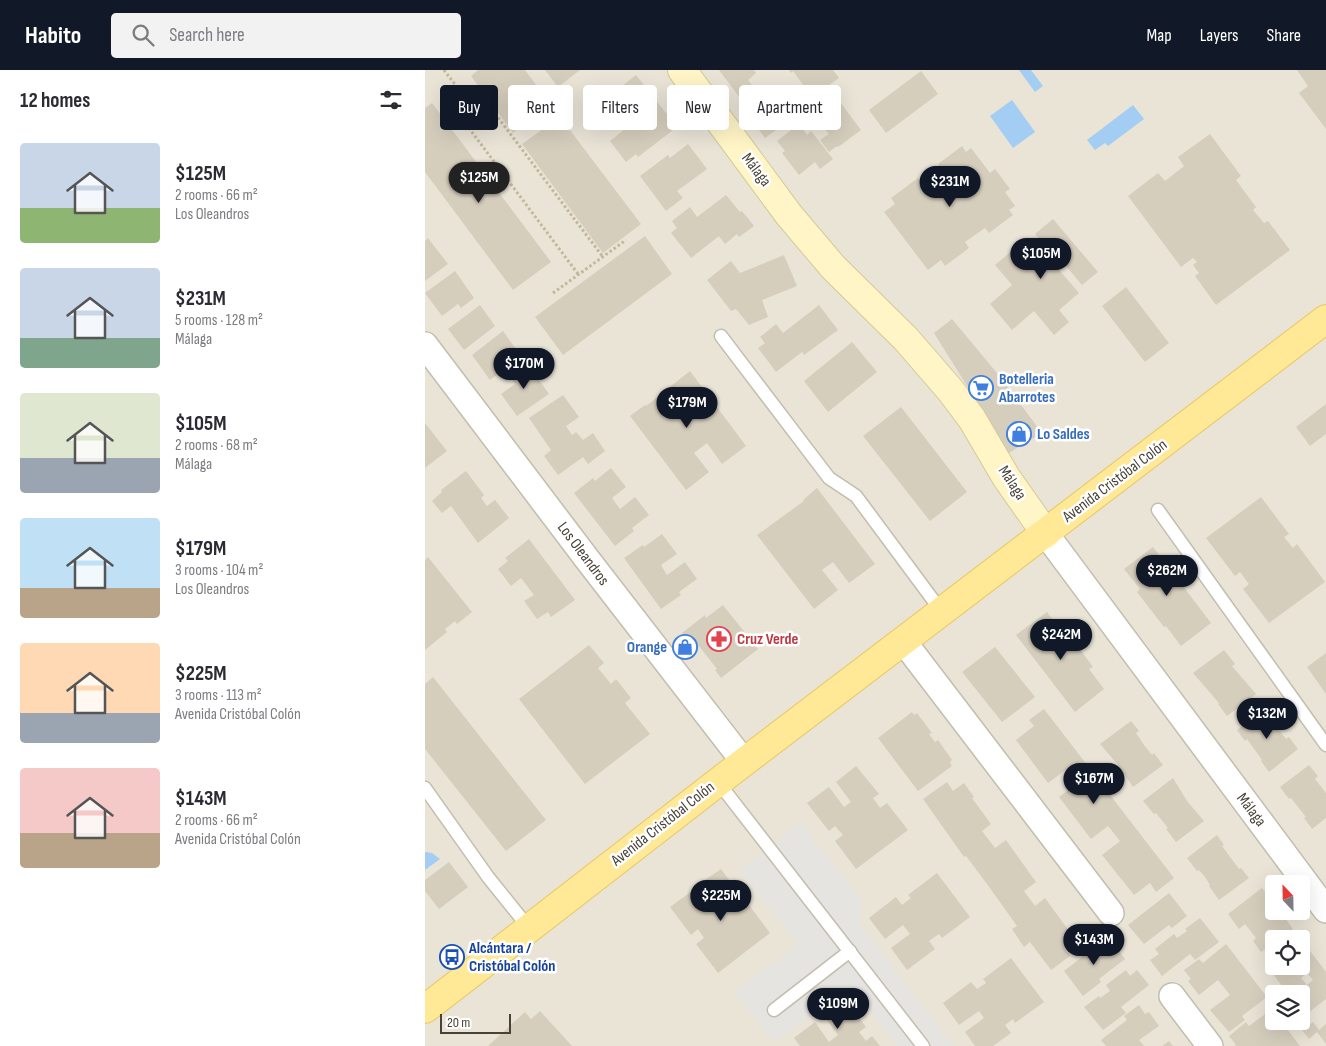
<!DOCTYPE html>
<meta charset="utf-8">
<style>
:root{--surface:#fff;--page:#f2f2f3;--text:#2b2b33;--muted:#7c7c81;--accent:#111827}
body{margin:0;font-family:"Sofia Sans Condensed",sans-serif;background:var(--page);color:var(--text);height:100vh;display:flex;flex-direction:column;font-size:19px;white-space:nowrap}
*{box-sizing:border-box;margin:0}
p{font-size:16px;color:var(--muted)}
.icon{flex:none;width:28px;height:28px;fill:none;stroke:currentColor;stroke-width:2;stroke-linecap:round;stroke-linejoin:round}
.map{position:relative;flex:1;overflow:hidden}
.side{display:flex;flex-direction:column;background:var(--surface);width:425px}
.side>*{flex:none}
.hud{position:absolute;left:15px;top:15px;width:475px;height:45px;display:flex;gap:10px}
.needle{width:32px;rotate:338deg}
.buttons{position:absolute;left:840px;top:805px;display:grid;gap:10px}
.buttons a{display:grid;place-items:center;width:45px;height:45px;border-radius:5px;background:var(--surface);box-shadow:0 5px 20px #0002;font-size:25px}
.scale{position:absolute;left:15px;bottom:12px;width:71px;box-sizing:border-box;padding-left:5px;border:2px solid #484236;border-top:0;font-size:14px;line-height:18px;white-space:nowrap;color:#484236;-webkit-text-stroke:4px #fff;paint-order:stroke}
.price{position:absolute;translate:-50% -42px;padding:0 11px;border-radius:18px;background:var(--accent);color:#fff;font-size:16px;line-height:32px;filter:drop-shadow(0 1px 2px #0008)}
.price::after{content:'';position:absolute;left:50%;top:30px;width:15px;height:11px;margin-left:-8px;background:inherit;clip-path:polygon(0 0,100% 0,50% 100%)}
.price.active{background:#222;color:#fff}
ul{padding:0;list-style:none}
li{display:flex;align-items:center;gap:15px;height:125px;padding:0 20px}
li span{display:grid;place-items:center;flex:none;width:140px;height:100px;border-radius:5px;color:#555}
li>.icon{margin-inline-start:auto}
span .icon{width:60px;height:60px;fill:#fffc;stroke-width:1}
li b{font-size:21px}
h2{display:flex;justify-content:space-between;align-items:center;height:60px;padding:0 20px;font-size:21px}
.tag{padding:0 18px;border-radius:5px;background:var(--surface);box-shadow:0 5px 20px #0002;font-size:18px;line-height:45px}
.tag.active{background:var(--accent);color:#fff}
header{display:flex;align-items:center;gap:30px;box-sizing:border-box;height:70px;padding:0 25px;background:var(--accent);color:#fff}
header strong{font-size:24px}
nav{display:flex;gap:28px;margin-inline-start:auto;font-size:18px}
.search{width:350px;height:45px;background:var(--page);display:flex;align-items:center;gap:12px;box-sizing:border-box;padding:0 18px;border-radius:5px;color:var(--muted);font-size:19px}
main{display:flex;flex:1;min-height:0}
.map>svg:first-child{display:block}
</style>
<header>
<strong>Habito</strong>
<div class="search"><svg class="icon" aria-label="search" viewBox="0 0 24 24"><circle cx="10" cy="10" r="6"/><path d="M15 15l6 6"/></svg>Search here</div>
<nav><a>Map</a><a>Layers</a><a>Share</a></nav>
</header>
<main>
<section class="side">
<h2>12 homes<svg class="icon" aria-label="filters" viewBox="0 0 24 24"><path d="M4 7h16M4 17h16"/><circle cx="9" cy="7" r="2"/><circle cx="15" cy="17" r="2"/></svg></h2>
<ul>
<li><span style="background:linear-gradient(#c9d6e8 65%,#8fb573 0)"><svg class="icon" aria-label="home" viewBox="0 0 24 24"><path d="M3 11l9-7 9 7M6 9v11h12V9"/></svg></span><div><b>$125M</b><p>2 rooms · 66 m²</p><p>Los Oleandros</p></div></li>
<li><span style="background:linear-gradient(#c9d6e8 70%,#7fa58c 0)"><svg class="icon" aria-label="home" viewBox="0 0 24 24"><path d="M3 11l9-7 9 7M6 9v11h12V9"/></svg></span><div><b>$231M</b><p>5 rooms · 128 m²</p><p>Málaga</p></div></li>
<li><span style="background:linear-gradient(#dfe7d0 65%,#9aa5b1 0)"><svg class="icon" aria-label="home" viewBox="0 0 24 24"><path d="M3 11l9-7 9 7M6 9v11h12V9"/></svg></span><div><b>$105M</b><p>2 rooms · 68 m²</p><p>Málaga</p></div></li>
<li><span style="background:linear-gradient(#bfe0f5 70%,#b9a48a 0)"><svg class="icon" aria-label="home" viewBox="0 0 24 24"><path d="M3 11l9-7 9 7M6 9v11h12V9"/></svg></span><div><b>$179M</b><p>3 rooms · 104 m²</p><p>Los Oleandros</p></div></li>
<li><span style="background:linear-gradient(#ffd9b3 70%,#9aa5b1 0)"><svg class="icon" aria-label="home" viewBox="0 0 24 24"><path d="M3 11l9-7 9 7M6 9v11h12V9"/></svg></span><div><b>$225M</b><p>3 rooms · 113 m²</p><p>Avenida Cristóbal Colón</p></div></li>
<li><span style="background:linear-gradient(#f6c9c9 65%,#b9a48a 0)"><svg class="icon" aria-label="home" viewBox="0 0 24 24"><path d="M3 11l9-7 9 7M6 9v11h12V9"/></svg></span><div><b>$143M</b><p>2 rooms · 66 m²</p><p>Avenida Cristóbal Colón</p></div></li>
</ul>
</section>
<div class="map">
<svg width="901" height="976" viewBox="0 0 901 976">
<rect width="100%" height="100%" fill="#f4f1e8"/>
<!-- residential -->
<path fill="#e9e4d6" fill-rule="evenodd" d="M0,0h901v976h-901zM849,814h27v27h-27zM849,869h27v27h-27zM849,924h27v27h-27z"/>
<!-- parking -->
<path fill="#e6e4e0" d="M376,753l61,79 -3,20 94,124h-56l-47,-61 -75,57 -41,-49 64,-50 -59,-72z"/>
<!-- water -->
<g fill="#a3cdf3">
<path d="M594,0h12l12,16 -8,6z"/>
<path d="M587,30l23,32 -22,16 -23,-32z"/>
<path d="M708,35l11,14 -36,27 -3,-3 -10,7 -8,-10z"/>
<path d="M0,782l7,1 8,6 -15,11z"/>
</g>
<!-- building -->
<g fill="#d6cebd" fill-rule="evenodd">
<path d="M53,0h47l26,35 -38,28 -42,-57z"/>
<path d="M120,0h35l-22,17z"/>
<path d="M294,0h35l2,3 -8,7 9,12 -14,10z"/>
<path d="M364,0h44l6,8 -27,19 -19,-26 -2,2z"/>
<path d="M872,0h29v59l-27,-36 9,-7z"/>
<path d="M496,1l17,23 -52,39 -17,-23z"/>
<path d="M211,5l41,52 -39,30 -2,-3 -10,8 -16,-21 24,-19 -22,-28z"/>
<path d="M350,21l19,26 -29,21 -19,-26z"/>
<path d="M415,32l21,28 -23,17 -1,-1 -8,6 -9,-12 9,-6 -12,-15z"/>
<path d="M7,33l119,159 -38,28 -88,-118v-64z"/>
<path d="M135,47l81,107 -38,29 -81,-109z"/>
<path d="M374,54l8,11 4,-4 22,28 -13,10 -5,-7 -16,13 -17,-22 3,-2 -8,-10z"/>
<path d="M785,64l31,42 -5,4 20,27 -3,3 11,13 4,-2 22,29 -74,55 -21,-29 4,-3 -6,-8 4,-3 -4,-4 -12,9 -53,-71 30,-23 7,8 19,-15 -6,-9z"/>
<path d="M263,74l19,25 -30,22 6,7 -17,13 -26,-35 28,-21 2,3z"/>
<path d="M537,76l4,6 5,-4 19,25 5,-4 15,20 -5,3 10,14 -6,4 4,5 -24,18 -4,-5 -20,14 4,6 -24,18 -4,-6 -13,10 -44,-58 11,-8 -4,-6 27,-20 5,6 19,-15 -4,-5z"/>
<path d="M301,125l14,17 2,-1 12,15 -15,11 -2,-3 -12,10 -6,-8 -28,22 -20,-25 6,-5 -5,-7 18,-14 7,10z"/>
<path d="M628,149l45,53 -16,13 -28,-33 -6,5 31,36 -20,17 10,12 -15,13 -20,-24 -22,19 -22,-26 22,-19 -17,-20 27,-23 13,15 12,-9 -12,-14z"/>
<path d="M220,166l27,38 -109,81 -28,-38z"/>
<path d="M3,168l20,26 -23,17v-40z"/>
<path d="M359,185l13,31 -35,14 6,17 -19,8 -13,-16 -5,2 -24,-31 24,-19 9,12z"/>
<path d="M30,201l19,27 -13,10 -3,-4 -16,12 -17,-23z"/>
<path d="M701,217l43,56 -24,19 -43,-56z"/>
<path d="M55,235l15,21 -31,24 -16,-21z"/>
<path d="M394,235l19,25 -34,25 -2,-3 -26,20 -18,-24 7,-5 -5,-6 16,-13 7,9z"/>
<path d="M527,249l45,54 45,60 -33,20 -75,-120z"/>
<path d="M78,261l18,25 -31,24 -18,-25z"/>
<path d="M427,272l25,30 -49,40 -24,-31z"/>
<path d="M102,293l22,31 -32,22 -16,-22 14,-10 -6,-9z"/>
<path d="M265,301l56,75 -24,18 -15,-21 -13,10 15,19 -23,18 -56,-74 15,-11 1,1z"/>
<path d="M138,325l16,22 -13,9 6,9 4,-3 7,8 10,-7 12,18 -17,13 -5,-7 -25,18 -14,-19 7,-6 -22,-32z"/>
<path d="M901,334v30l-16,12 -14,-19z"/>
<path d="M476,337l66,85 -37,29 -67,-85z"/>
<path d="M0,353l22,28 -22,17z"/>
<path d="M186,398l15,19 -14,11 8,11 15,-12 14,18 -17,13 2,3 -19,15 -41,-53 19,-15 2,3z"/>
<path d="M41,401l18,24 -3,3 6,8 8,-6 14,18 -31,25 -27,-37 -9,7 -10,-12 10,-9 -1,-2z"/>
<path d="M392,418l58,76 -26,19 -16,-21 -11,8 16,20 -24,19 -57,-74 47,-34 -1,-1z"/>
<path d="M836,427l28,37 -5,3 9,11 4,-4 28,38 -56,41 -26,-34 6,-5 -9,-12 -5,4 -29,-38z"/>
<path d="M237,464l15,20 -16,11 6,10 18,-13 12,17 -18,13 2,3 -20,14 -37,-51 19,-13 1,2z"/>
<path d="M104,469l46,61 -24,17 -3,-5 -11,7 -13,-18 10,-6 -13,-17 -10,8 -13,-17 10,-8 -3,-3z"/>
<path d="M728,477l58,76 -30,23 -15,-20 -2,1 -27,-35 3,-3 -16,-20z"/>
<path d="M3,487l44,55 -15,12 -2,-3 -10,8 2,3 -22,18v-90z"/>
<path d="M298,535l35,44 -37,29 -6,-8 2,-1 -18,-23 -4,3 -13,-16 23,-18 1,3z"/>
<path d="M622,542l15,20 3,-3 28,38 -4,2 15,20 -29,23 -59,-77z"/>
<path d="M164,575l15,18 -6,5 13,16 5,-5 15,19 -6,5 25,31 -65,50 -66,-85z"/>
<path d="M570,577l40,50 -33,25 -40,-50z"/>
<path d="M799,580l11,14 -3,2 24,28 -29,22 -9,-12 1,-1 -26,-30z"/>
<path d="M901,583v41l-19,-27z"/>
<path d="M8,607l113,143 -40,31 -81,-102v-65z"/>
<path d="M841,638l10,13 -3,2 13,16 3,-2 9,12 -29,23 -8,-11 1,-1 -15,-21 -2,2 -8,-11z"/>
<path d="M619,639l130,169 -18,14 -6,-9 -16,12 -32,-40 18,-14 -12,-15 -17,13 -32,-42 19,-14 -11,-14 -19,14 -32,-43 18,-14 -5,-6z"/>
<path d="M487,642l2,3 3,-2 15,20 -3,1 6,8 3,-2 14,20 -2,2 2,4 -34,25 -40,-53z"/>
<path d="M706,651l8,10 -3,2 8,12 8,10 2,-2 9,12 -30,22 -15,-22 -18,-21z"/>
<path d="M884,695l9,11 -3,3 11,14v25l-14,11 -8,-11 2,-1 -15,-19 -2,1 -9,-12z"/>
<path d="M431,696l23,28 -6,4 7,10 7,-5 21,27 -52,39 -21,-28 8,-6 -8,-9 -6,5 -22,-28 22,-16 15,20 7,-5 -15,-20z"/>
<path d="M748,708l14,23 17,20 -28,21 -10,-13 2,-1 -12,-15 -2,1 -11,-13z"/>
<path d="M522,712l6,9 11,-8 10,14 -2,1 19,26 -9,7 13,17 11,-8 30,42 -12,9 11,15 10,-8 30,41 -11,9 6,8 -19,14 -21,-28 -6,5 -12,-18 5,-3 -30,-42 -21,-28 -2,1 -41,-58z"/>
<path d="M792,765l7,10 -2,1 17,23 2,-1 8,10 -30,22 -10,-14 1,-1 -5,-8 -6,-7 -2,1 -10,-13z"/>
<path d="M24,792l19,25 -29,22 -14,-18v-11z"/>
<path d="M296,799l20,27 -7,6 7,9 8,-6 21,28 -52,40 -22,-29 8,-6 -6,-9 -7,6 -21,-28 22,-16 13,18 8,-5 -14,-20z"/>
<path d="M512,803l33,44 -28,21 -3,-4 -10,7 6,8 -28,21 -16,-22 19,-14 -7,-9 -18,14 -16,-21 27,-21 6,8 9,-7 -3,-3z"/>
<path d="M837,818l12,15v8h6l13,18 -13,10h-6v4l-13,9 -8,-11 3,-3 -11,-14 -6,5 -11,-15z"/>
<path d="M744,823l18,23 -15,12 -3,-3 -25,19 -16,-19z"/>
<path d="M775,848l19,24 -24,18 -5,-6 -28,22 -12,-16 9,-6 -4,-5 19,-15 3,4 10,-7 -2,-2z"/>
<path d="M683,867l17,22 -26,20 2,3 -18,14 -19,-25z"/>
<path d="M801,874l41,53 -25,19 3,4 -16,12 -19,-22 20,-15 -12,-15 -19,15 -11,-14 3,-2 -7,-9 15,-11 4,4z"/>
<path d="M882,877l19,25v27l-21,16 -4,-4v-17h-13l-15,-20 10,-8h18v-14zM882,903l6,7 -6,5 -6,-7z"/>
<path d="M586,888l33,44 -29,21 -2,-4 -8,6 6,8 -18,13h-18l-10,-14 19,-14 -5,-7 -20,14 -16,-22 28,-21 6,7 9,-6 -3,-4z"/>
<path d="M701,900l4,6 7,-6 12,15 -28,22 5,6 -23,17 -19,-23 15,-11 1,2 10,-7 -4,-6z"/>
<path d="M421,930l20,27 -7,5 7,9 6,-5 8,10h-80l-6,-8 21,-16 14,20 9,-7 -14,-19z"/>
<path d="M714,935l6,9 4,-2 10,14 -20,14 5,6h-38l-5,-6 26,-20 -3,-4z"/>
<path d="M847,939l2,3v9h7l19,25h-66l2,-1 -7,-9 17,-14 3,4z"/>
<path d="M115,941l32,35h-84l37,-34 6,7z"/>
<path d="M888,952l6,8 7,-6v20l-9,-12 -8,7 -7,-9z"/>
<path d="M744,971l4,5h-11z"/>
</g>
<g fill="none" stroke-linecap="round" stroke-linejoin="round">
<defs>
<g id="lane">
<path d="M296,266l108,142 27,18 86,116"/>
<path d="M733,440l168,235"/>
<path d="M293,712l205,264"/>
<path d="M0,718l63,89 41,51"/>
<path d="M349,940l76,-59"/>
</g>
<g id="street">
<path d="M0,275l162,214 157,203"/>
<path d="M621,464l280,376"/>
<path d="M479,572l207,271"/>
<path d="M747,926l38,50"/>
</g>
<path id="secondary" d="M257,0l107,145 44,52 73,72 45,52 21,28 34,58 40,57"/>
<path id="primary" d="M0,939l319,-247 582,-443"/>
</defs>
<!-- lane casing -->
<use href="#lane" stroke="#c3bdad" stroke-width="15"/>
<!-- street casing -->
<use href="#street" stroke="#c3bdad" stroke-width="28"/>
<!-- secondary casing -->
<use href="#secondary" stroke="#d6c997" stroke-width="30"/>
<!-- primary casing -->
<use href="#primary" stroke="#e7c863" stroke-width="30"/>
<!-- path -->
<g stroke="#c3b79b" stroke-width="3" stroke-dasharray="2.5 2.5" stroke-linecap="butt">
<path d="M19,0l22,29"/>
<path d="M153,204l-124,-166 24,-17 125,166"/>
<path d="M128,223l73,-53"/>
</g>
<!-- lane -->
<use href="#lane" stroke="#fff" stroke-width="12"/>
<!-- street -->
<use href="#street" stroke="#fff" stroke-width="25"/>
<!-- secondary -->
<use href="#secondary" stroke="#fff5c7" stroke-width="28"/>
<!-- primary -->
<use href="#primary" stroke="#ffe896" stroke-width="28"/>
</g>
<!-- icons -->
<defs>
<symbol id="supermarket-ring" viewBox="-11 -11 22 22"><circle r="9.5" fill="#fff" stroke="#3f7fe0" stroke-width="1.5"/><path d="M-6-5.5h2.5l.6 2H6L4.5 2H-2.5L-4.4-4H-6ZM-1.5 3.2a1.3 1.3 0 1 0 .1 0ZM3 3.2a1.3 1.3 0 1 0 .1 0Z" fill="#3f7fe0"/></symbol>
<symbol id="shop-ring" viewBox="-11 -11 22 22"><circle r="9.5" fill="#fff" stroke="#3f7fe0" stroke-width="1.5"/><path d="M-5-2.5h2.3a2.7 3.5 0 0 1 5.4 0H5L5.5 6h-11ZM-1.5-2.5h3a1.5 2.3 0 0 0-3 0Z" fill="#3f7fe0"/></symbol>
<symbol id="pharmacy-ring" viewBox="-11 -11 22 22"><circle r="9.5" fill="#fff" stroke="#e0444e" stroke-width="1.5"/><path d="M-2-6h4v4h4v4h-4v4h-4v-4h-4v-4h4Z" fill="#e0444e"/></symbol>
<symbol id="bus-ring" viewBox="-11 -11 22 22"><circle r="9.5" fill="#fff" stroke="#1a4fb4" stroke-width="1.5"/><path d="M-5-6H5V4H4V6H2V4H-2V6H-4V4H-5ZM-3.5-4V0h7V-4ZM-3.5 1.2v1.5H-2V1.2ZM2 1.2v1.5H3.5V1.2Z" fill="#1a4fb4"/></symbol>
</defs>
<g fill-rule="evenodd">
<use href="#supermarket-ring" x="542" y="304" width="28" height="28"/>
<use href="#shop-ring" x="580" y="350" width="28" height="28"/>
<use href="#pharmacy-ring" x="280" y="555" width="28" height="28"/>
<use href="#shop-ring" x="246" y="563" width="28" height="28"/>
<use href="#bus-ring" x="13" y="873" width="28" height="28"/>
</g>
<g text-anchor="middle" dominant-baseline="central" stroke-width="5" stroke-linejoin="round" paint-order="stroke">
<!-- street labels -->
<g font-size="16" fill="#484236" stroke="#fff">
<text transform="translate(331 100) rotate(53)">Málaga</text>
<text transform="translate(690 411) rotate(-37)">Avenida Cristóbal Colón</text>
<text transform="translate(587 413) rotate(57)">Málaga</text>
<text transform="translate(158 484) rotate(53)">Los Oleandros</text>
<text transform="translate(826 740) rotate(53)">Málaga</text>
<text transform="translate(238 754) rotate(-38)">Avenida Cristóbal Colón</text>
</g>
<!-- shop labels -->
<g font-size="16" font-weight="bold" fill="#366cbe" stroke="#fff" text-anchor="start">
<text x="574" y="309">Botelleria<tspan x="574" dy="18">Abarrotes</tspan></text>
<text x="612" y="364">Lo Saldes</text>
<text x="242" y="577" text-anchor="end">Orange</text>
</g>
<!-- health labels -->
<g font-size="16" font-weight="bold" fill="#be3a42" stroke="#fff" text-anchor="start">
<text x="312" y="569">Cruz Verde</text>
</g>
<!-- transit labels -->
<g font-size="16" font-weight="bold" fill="#164399" stroke="#fff" text-anchor="start">
<text x="44" y="878">Alcántara /<tspan x="44" dy="18">Cristóbal Colón</tspan></text>
</g>
</g>
</svg>
<div class="buttons">
<a><svg class="needle" viewBox="-14 -14 28 28"><path d="M0-13l5 13h-10z" fill="#e53935"/><path d="M0 13l5-13h-10z" fill="#7c7c81"/></svg></a>
<a><svg class="icon" aria-label="locate" viewBox="0 0 24 24"><circle cx="12" cy="12" r="6"/><path d="M12 2v4M12 18v4M2 12h4M18 12h4"/></svg></a>
<a><svg class="icon" aria-label="layers" viewBox="0 0 24 24"><path d="M12 4l9 5-9 5-9-5zM3 14l9 5 9-5"/></svg></a>
</div>
<div class="scale">20 m</div>
<b class="price active" style="left:54px;top:134px">$125M</b>
<b class="price" style="left:525px;top:138px">$231M</b>
<b class="price" style="left:616px;top:210px">$105M</b>
<b class="price" style="left:99px;top:320px">$170M</b>
<b class="price" style="left:262px;top:359px">$179M</b>
<b class="price" style="left:742px;top:527px">$262M</b>
<b class="price" style="left:636px;top:591px">$242M</b>
<b class="price" style="left:842px;top:670px">$132M</b>
<b class="price" style="left:669px;top:735px">$167M</b>
<b class="price" style="left:296px;top:852px">$225M</b>
<b class="price" style="left:669px;top:896px">$143M</b>
<b class="price" style="left:413px;top:960px">$109M</b>
<div class="hud">
<a class="tag active">Buy</a>
<a class="tag">Rent</a>
<a class="tag">Filters</a>
<a class="tag">New</a>
<a class="tag">Apartment</a>
</div>
</div>
</main>
